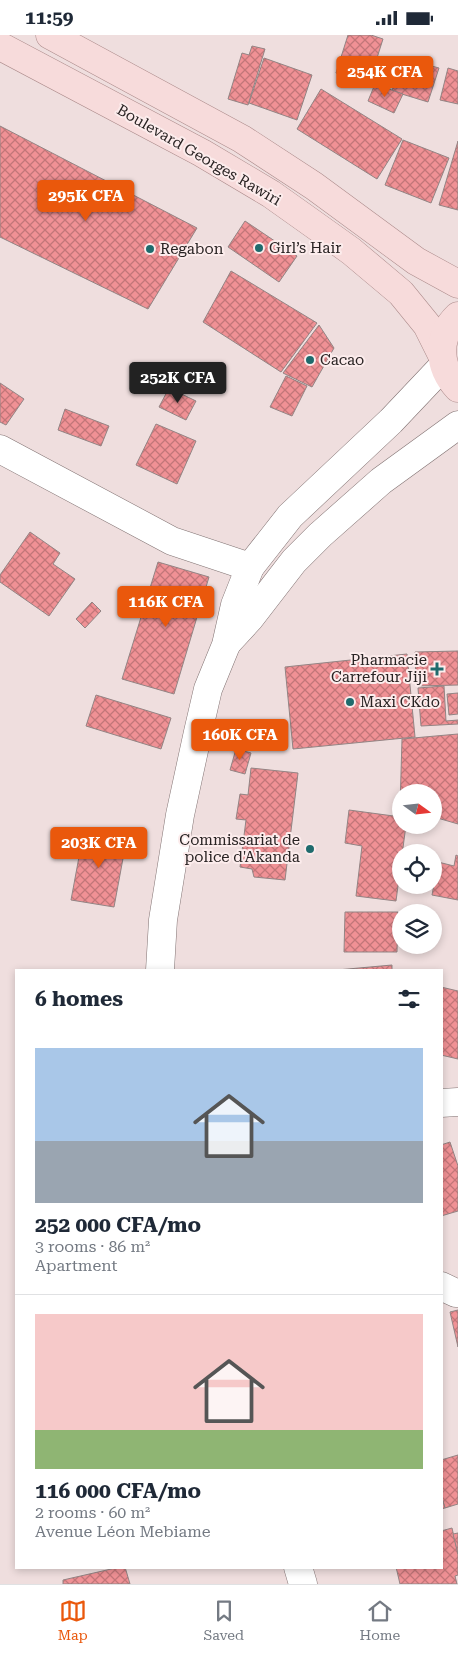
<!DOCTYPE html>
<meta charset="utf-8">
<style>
:root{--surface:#fff;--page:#f2f2f3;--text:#1f2937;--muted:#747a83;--line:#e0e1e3;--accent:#ea580c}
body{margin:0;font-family:"Roboto Serif",serif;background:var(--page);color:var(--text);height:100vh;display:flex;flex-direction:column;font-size:19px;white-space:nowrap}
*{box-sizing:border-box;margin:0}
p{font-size:16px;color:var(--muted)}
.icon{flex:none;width:28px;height:28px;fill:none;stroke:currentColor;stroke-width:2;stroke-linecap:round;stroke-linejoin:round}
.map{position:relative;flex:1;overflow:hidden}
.panel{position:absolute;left:15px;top:934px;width:428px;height:600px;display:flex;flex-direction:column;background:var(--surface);border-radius:0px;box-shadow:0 2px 8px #0003}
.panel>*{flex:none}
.needle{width:32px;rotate:105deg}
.buttons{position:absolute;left:392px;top:749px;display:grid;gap:10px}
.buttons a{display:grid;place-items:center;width:50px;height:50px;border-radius:50%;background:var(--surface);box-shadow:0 2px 8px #0003;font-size:25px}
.price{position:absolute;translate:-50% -42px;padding:0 11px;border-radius:5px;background:var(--accent);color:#fff;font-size:16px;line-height:32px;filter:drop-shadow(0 1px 2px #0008)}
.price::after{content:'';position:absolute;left:50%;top:30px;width:15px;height:11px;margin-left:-8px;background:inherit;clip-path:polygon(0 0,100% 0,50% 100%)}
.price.on{background:#222;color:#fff}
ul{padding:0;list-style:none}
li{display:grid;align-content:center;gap:10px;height:265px;padding:0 20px}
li+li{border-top:1px solid var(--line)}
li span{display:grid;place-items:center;height:155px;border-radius:0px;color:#555}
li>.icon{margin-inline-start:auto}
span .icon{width:90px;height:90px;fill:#fffc;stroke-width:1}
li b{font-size:21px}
h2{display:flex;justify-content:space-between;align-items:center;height:60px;padding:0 20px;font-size:21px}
.status{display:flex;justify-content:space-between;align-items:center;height:35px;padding:0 25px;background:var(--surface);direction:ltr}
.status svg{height:14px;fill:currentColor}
.dock{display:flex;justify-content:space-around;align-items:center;height:70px;border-top:1px solid var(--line);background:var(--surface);font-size:14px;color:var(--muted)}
.dock a{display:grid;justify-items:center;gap:2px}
.dock .on{color:var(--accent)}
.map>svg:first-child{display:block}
</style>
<div class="status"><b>11:59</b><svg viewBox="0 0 49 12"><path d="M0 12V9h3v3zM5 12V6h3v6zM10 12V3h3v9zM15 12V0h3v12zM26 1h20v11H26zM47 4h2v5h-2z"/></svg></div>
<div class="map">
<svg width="458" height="1549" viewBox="0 0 458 1549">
<defs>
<pattern id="building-cross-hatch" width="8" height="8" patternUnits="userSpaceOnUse" patternTransform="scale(1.25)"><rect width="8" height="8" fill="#f09195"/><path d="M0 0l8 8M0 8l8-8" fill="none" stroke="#c27679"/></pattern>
</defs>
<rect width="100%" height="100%" fill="#efdede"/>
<!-- building -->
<g fill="url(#building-cross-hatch)" stroke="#938484">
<path d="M348,0h23l12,4 -14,44 -33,-10z"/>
<path d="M252,11l13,3 -17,56 -20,-6 14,-46 7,2z"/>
<path d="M264,23l48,17 -15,45 -48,-17z"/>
<path d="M402,23l37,10 -11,34 -36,-11z"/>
<path d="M448,33l10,3v33l-18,-4z"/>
<path d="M375,49l28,10 -9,19 -26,-12z"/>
<path d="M321,54l81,50 -25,40 -80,-50z"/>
<path d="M0,91l197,102 -49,81 -148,-72z"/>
<path d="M403,105l46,18 -18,45 -46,-18z"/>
<path d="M458,106v69l-19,-5z"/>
<path d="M245,186l52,35 -18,26 -51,-35z"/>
<path d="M231,236l86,52 -36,49 -78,-50z"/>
<path d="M319,290l15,23 -22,39 -29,-14z"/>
<path d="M286,341l21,10 -15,30 -22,-9z"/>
<path d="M0,348l24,16 -18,26 -6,-3z"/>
<path d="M169,353l27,13 -10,19 -27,-13z"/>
<path d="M65,374l44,17 -8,20 -43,-16z"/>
<path d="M156,389l40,17 -19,43 -41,-19z"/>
<path d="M30,497l30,21 -7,11 22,15 -26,37 -49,-34v-7z"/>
<path d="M158,527l51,15 -35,117 -52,-15z"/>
<path d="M92,567l9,9 -16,17 -9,-9z"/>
<path d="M458,616v34l-42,1 -1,-34z"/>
<path d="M407,619l8,83 -122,12 -8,-82z"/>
<path d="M444,651l2,35 12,-1v4l-37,2 -3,-38z"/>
<path d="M458,658v21l-9,1 -2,-21z"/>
<path d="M96,660l75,23 -10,31 -75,-23z"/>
<path d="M458,699v90l-24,-7v-24h-33v15h-1l2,-69z"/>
<path d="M236,714l15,4 -6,21 -15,-4z"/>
<path d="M251,733l47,5 -13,107 -31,-3 -2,-8 -12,-2 6,-47 -10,-1 4,-25 8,1z"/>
<path d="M349,775l52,7v8h5l-10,76 -40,-5 6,-50 -17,-3z"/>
<path d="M84,795l43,7 -13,70 -43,-7z"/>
<path d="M456,820l2,1v44l-26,-5 6,-33 16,4z"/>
<path d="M345,877h53l-1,40h-53z"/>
<path d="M392,930v5h-55z"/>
<path d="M441,952l17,4v68l-17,-4z"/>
<path d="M450,1107l8,24v45l-17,5v-71z"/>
<path d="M458,1275v37l-8,-35z"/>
<path d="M458,1420v49l-13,4 -4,-13v-35z"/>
<path d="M441,1460l4,13 -4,1z"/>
<path d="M452,1493l6,26v21l-3,1 2,8h-57l-4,-17h45v-36z"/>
<path d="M458,1498v21l-5,-20z"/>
<path d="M120,1532h5l5,17h-67v-4z"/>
</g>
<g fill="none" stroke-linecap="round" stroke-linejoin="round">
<defs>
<g id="minor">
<path d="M0,414l172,92 78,26"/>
<path d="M227,608l23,-25 44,-57 26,-26 61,-54 77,-56"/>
<path d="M160,935l3,-50 17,-105 18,-83 10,-43 18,-44 9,-40 15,-38 40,-51 101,-95 52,-55"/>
<path d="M441,1068l17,-1"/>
<path d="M441,1251l15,7"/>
<path d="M298,1532l5,17"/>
</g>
<g id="major">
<path d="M50,0l192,104 72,47 102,75 42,23"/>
<path d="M0,11l202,107 69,41 38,27 42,30 50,42 26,32 14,28"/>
<path d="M458,281c-22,21 -20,51 0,72"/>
</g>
</defs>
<!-- minor casing -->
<use href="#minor" stroke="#817272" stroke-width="29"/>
<!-- major casing -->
<use href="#major" stroke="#ac8b8b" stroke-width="29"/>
<!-- minor -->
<use href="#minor" stroke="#fff" stroke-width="28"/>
<!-- major -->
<use href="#major" stroke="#f7dbdb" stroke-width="28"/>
</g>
<!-- markers -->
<g fill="#1f6b6d" stroke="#fcecec" stroke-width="2">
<circle cx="259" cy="213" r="5"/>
<circle cx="150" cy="214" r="5"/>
<circle cx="310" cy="325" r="5"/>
<path d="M434.5 626.5h5v5h5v5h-5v5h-5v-5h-5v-5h5z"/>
<circle cx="350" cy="667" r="5"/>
<circle cx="310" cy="814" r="5"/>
</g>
<g text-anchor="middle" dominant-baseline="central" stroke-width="4" stroke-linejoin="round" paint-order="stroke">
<!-- street labels -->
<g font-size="15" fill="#292323" stroke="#fcecec">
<text transform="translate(199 120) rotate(30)">Boulevard Georges Rawiri</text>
</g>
<!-- poi labels -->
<g font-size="15" fill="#292323" stroke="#fcecec" text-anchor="start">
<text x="269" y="213">Girl’s Hair</text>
<text x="160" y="214">Regabon</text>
<text x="320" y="325">Cacao</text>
<text x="427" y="625" text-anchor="end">Pharmacie<tspan x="427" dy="17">Carrefour Jiji</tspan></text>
<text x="360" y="667">Maxi CKdo</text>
<text x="300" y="805" text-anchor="end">Commissariat de<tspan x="300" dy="17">police d'Akanda</tspan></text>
</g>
</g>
</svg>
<div class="buttons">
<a><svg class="needle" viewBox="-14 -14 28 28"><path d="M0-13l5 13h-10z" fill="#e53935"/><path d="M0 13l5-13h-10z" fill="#747a83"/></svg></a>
<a><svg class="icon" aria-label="locate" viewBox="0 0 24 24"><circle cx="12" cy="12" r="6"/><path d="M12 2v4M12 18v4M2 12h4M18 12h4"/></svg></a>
<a><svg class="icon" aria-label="layers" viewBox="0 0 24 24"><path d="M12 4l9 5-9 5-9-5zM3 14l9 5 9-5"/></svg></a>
</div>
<b class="price" style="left:385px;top:63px">254K CFA</b>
<b class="price" style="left:86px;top:187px">295K CFA</b>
<b class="price on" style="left:178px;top:369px">252K CFA</b>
<b class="price" style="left:166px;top:593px">116K CFA</b>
<b class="price" style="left:240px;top:726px">160K CFA</b>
<b class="price" style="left:99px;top:834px">203K CFA</b>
<section class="panel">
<h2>6 homes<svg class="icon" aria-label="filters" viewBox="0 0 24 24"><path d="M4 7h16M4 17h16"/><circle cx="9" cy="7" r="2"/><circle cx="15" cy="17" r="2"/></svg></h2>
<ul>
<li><span style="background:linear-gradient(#a9c7e8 60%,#9aa5b1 0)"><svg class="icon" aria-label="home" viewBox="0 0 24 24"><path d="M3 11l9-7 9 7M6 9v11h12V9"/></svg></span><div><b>252 000 CFA/mo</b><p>3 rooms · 86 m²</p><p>Apartment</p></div></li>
<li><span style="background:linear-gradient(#f6c9c9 75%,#8fb573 0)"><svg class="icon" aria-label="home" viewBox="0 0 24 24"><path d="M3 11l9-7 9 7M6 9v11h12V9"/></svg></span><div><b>116 000 CFA/mo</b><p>2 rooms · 60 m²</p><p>Avenue Léon Mebiame</p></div></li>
</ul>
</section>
</div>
<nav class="dock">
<a class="on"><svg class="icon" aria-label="map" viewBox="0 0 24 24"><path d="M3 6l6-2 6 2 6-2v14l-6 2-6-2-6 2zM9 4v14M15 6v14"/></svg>Map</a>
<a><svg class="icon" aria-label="saved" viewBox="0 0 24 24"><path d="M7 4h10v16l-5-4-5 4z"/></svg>Saved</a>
<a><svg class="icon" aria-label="home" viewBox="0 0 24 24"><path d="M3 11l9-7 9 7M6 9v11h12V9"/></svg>Home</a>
</nav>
